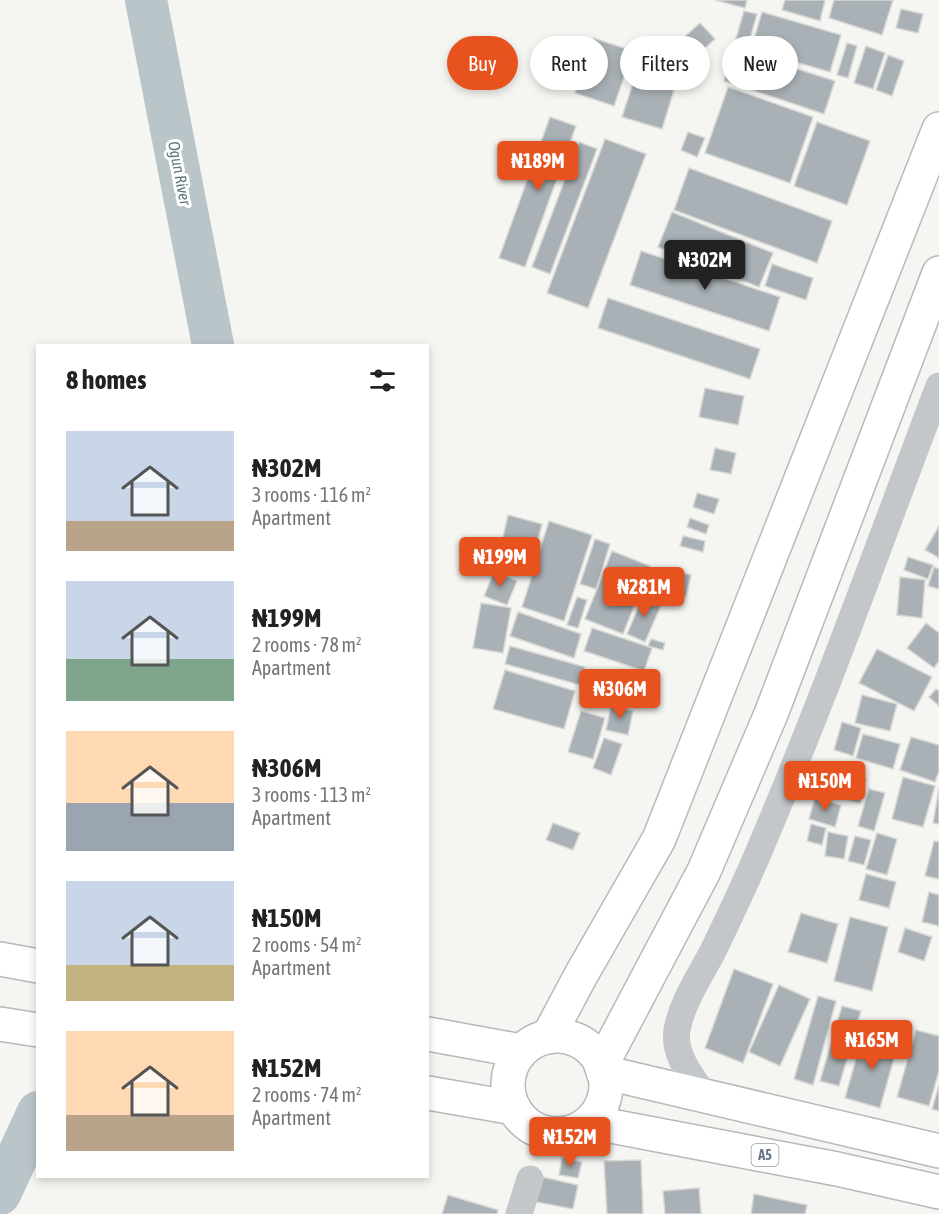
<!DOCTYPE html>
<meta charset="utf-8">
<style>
:root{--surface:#fff;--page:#f6f6f6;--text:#222;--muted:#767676;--accent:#e8521f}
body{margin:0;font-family:"Asap Condensed",sans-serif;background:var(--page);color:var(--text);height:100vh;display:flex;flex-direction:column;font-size:22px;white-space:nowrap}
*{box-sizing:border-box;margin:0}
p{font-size:20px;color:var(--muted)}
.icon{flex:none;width:33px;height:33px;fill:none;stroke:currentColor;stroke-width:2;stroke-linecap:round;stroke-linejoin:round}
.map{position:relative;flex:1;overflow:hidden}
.panel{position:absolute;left:36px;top:344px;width:393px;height:834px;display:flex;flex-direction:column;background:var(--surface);border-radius:0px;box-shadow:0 3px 9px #0003}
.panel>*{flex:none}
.guide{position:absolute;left:447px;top:36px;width:402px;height:54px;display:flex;gap:12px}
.price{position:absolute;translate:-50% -51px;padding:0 14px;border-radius:6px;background:var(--accent);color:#fff;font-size:20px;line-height:39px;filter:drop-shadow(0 2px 3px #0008)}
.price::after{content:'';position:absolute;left:50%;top:36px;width:18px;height:14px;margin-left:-9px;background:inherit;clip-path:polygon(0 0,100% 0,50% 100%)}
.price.selected{background:#222;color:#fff}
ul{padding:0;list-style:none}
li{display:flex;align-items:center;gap:18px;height:150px;padding:0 30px}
li span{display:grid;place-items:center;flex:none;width:168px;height:120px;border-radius:0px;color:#555}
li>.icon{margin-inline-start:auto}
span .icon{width:72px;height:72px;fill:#fffc;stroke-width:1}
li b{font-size:26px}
h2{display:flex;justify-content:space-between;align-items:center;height:72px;padding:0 30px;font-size:26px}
.pill{padding:0 21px;border-radius:27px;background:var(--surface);box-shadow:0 3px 9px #0003;font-size:21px;line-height:54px}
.pill.selected{background:var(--accent);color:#fff}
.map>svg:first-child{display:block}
</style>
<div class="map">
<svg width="939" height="1214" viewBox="0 0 939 1214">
<rect width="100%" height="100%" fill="#f5f6f2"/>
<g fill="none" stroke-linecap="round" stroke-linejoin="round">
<!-- river -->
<g stroke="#bac5ca" stroke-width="42">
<path d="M146,0l67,345"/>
<path d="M0,1194l38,-82"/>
</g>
</g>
<!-- building -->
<g fill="#a9b1b6" stroke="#d7d7d4" stroke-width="1.5">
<path d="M715,0h32l-2,8z"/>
<path d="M785,0h40l-5,21 -38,-11z"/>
<path d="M834,0h59l-11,35 -53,-17z"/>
<path d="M901,9l22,5 -5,19 -22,-5z"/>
<path d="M744,11l13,3 -9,32 -13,-4z"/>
<path d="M762,12l79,23 -11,37 -79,-23z"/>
<path d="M700,23l15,16 -18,16 -15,-16z"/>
<path d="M593,38l40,13 -19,55 -39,-13z"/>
<path d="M847,43l10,3 -9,32 -11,-3z"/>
<path d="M866,46l19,7 -12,36 -19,-6z"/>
<path d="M733,49l21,7 -9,31 -21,-6z"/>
<path d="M643,52l39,12 -20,65 -40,-12z"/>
<path d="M888,55l16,6 -12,35 -16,-6z"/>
<path d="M760,57l75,24 -11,33 -75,-25z"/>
<path d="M728,87l85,30 -23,66 -85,-30z"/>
<path d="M550,117l26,9 -51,141 -26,-9z"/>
<path d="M817,122l53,19 -23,64 -53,-19z"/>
<path d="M688,132l17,6 -8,19 -16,-7z"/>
<path d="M605,139l41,15 -58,154 -41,-15z"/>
<path d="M579,142l18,7 -47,125 -18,-7z"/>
<path d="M689,168l143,53 -15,42 -143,-53z"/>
<path d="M672,212l101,41 -14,34 -101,-40z"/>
<path d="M641,251l139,46 -11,34 -139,-46z"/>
<path d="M772,264l41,14 -7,22 -41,-14z"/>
<path d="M608,298l152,51 -10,30 -152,-51z"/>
<path d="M705,388l39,8 -6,29 -39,-8z"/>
<path d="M715,448l21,5 -5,21 -21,-4z"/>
<path d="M697,493l22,6 -5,15 -21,-7z"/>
<path d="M508,515l34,9 -13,52 -33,-8z"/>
<path d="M690,518l19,7 -3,9 -19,-7z"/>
<path d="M549,521l43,14 -28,86 -42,-14z"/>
<path d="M939,526v32l-14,-8z"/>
<path d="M683,536l22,5 -2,11 -23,-6z"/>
<path d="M595,539l15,5 -14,45 -16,-5z"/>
<path d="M612,551l38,15 -27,68 -38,-15z"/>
<path d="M908,557l25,8 -5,14 -24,-9z"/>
<path d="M934,567l5,2v20l-11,-3z"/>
<path d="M672,570l19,5 -5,22 -20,-5z"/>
<path d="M494,572l23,9 -10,24 -23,-9z"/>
<path d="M900,577l25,3 -3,38 -25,-3z"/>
<path d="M644,594l18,9 -17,39 -18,-8z"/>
<path d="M577,597l10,3 -9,28 -11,-3z"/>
<path d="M481,603l30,5 -8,45 -30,-5z"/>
<path d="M518,612l63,22 -7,24 -64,-22z"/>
<path d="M926,623l13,10v28l-5,7 -27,-20z"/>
<path d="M592,628l60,20 -8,23 -60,-20z"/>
<path d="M651,639l14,4 -2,7 -15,-4z"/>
<path d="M510,646l75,21 -5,18 -75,-21z"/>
<path d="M877,649l55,28 -18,34 -55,-28z"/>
<path d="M505,670l70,21 -11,38 -71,-20z"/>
<path d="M626,670l23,7 -3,9 -22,-8z"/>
<path d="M601,676l36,9 -5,21 -36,-9z"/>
<path d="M936,689l3,2v15l-10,-9z"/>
<path d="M862,695l35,9 -7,27 -35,-8z"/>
<path d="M611,706l22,5 -5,24 -22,-5z"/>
<path d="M581,711l24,7 -12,41 -25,-7z"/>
<path d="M842,722l19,6 -8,28 -19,-6z"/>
<path d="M863,734l37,10 -7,25 -37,-11z"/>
<path d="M911,737l28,8v26l-4,11 -35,-12z"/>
<path d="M604,738l18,6 -11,31 -18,-7z"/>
<path d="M834,771l32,8 -6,24 -32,-8z"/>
<path d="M903,777l32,9 -12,41 -31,-8z"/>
<path d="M869,789l16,4 -11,38 -16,-5z"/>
<path d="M939,789v35l-6,-1z"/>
<path d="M815,798l26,7 -6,22 -26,-8z"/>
<path d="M553,823l27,10 -7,17 -27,-10z"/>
<path d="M811,824l15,4 -4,17 -15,-4z"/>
<path d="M828,832l20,4 -4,23 -19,-3z"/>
<path d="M877,833l20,6 -10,36 -21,-6z"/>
<path d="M855,836l16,4 -7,25 -16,-4z"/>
<path d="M934,841l5,1v37l-14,-3z"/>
<path d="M866,874l30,8 -7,26 -30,-8z"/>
<path d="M929,892l10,3v31l-17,-4z"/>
<path d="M801,913l37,11 -11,39 -39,-11z"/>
<path d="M850,917l38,10 -16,64 -38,-10z"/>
<path d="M905,928l27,9 -8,24 -26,-9z"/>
<path d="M734,969l39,15 -30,79 -38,-15z"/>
<path d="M779,985l31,14 -30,67 -31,-14z"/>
<path d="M818,996l18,5 -23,84 -19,-6z"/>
<path d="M842,1006l19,5 -22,75 -19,-5z"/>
<path d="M916,1030l23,6v35l-10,35 -32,-9z"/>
<path d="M863,1034l35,10 -18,64 -35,-10z"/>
<path d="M939,1085v26l-7,-2z"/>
<path d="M562,1158l20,4 -4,16 -19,-3z"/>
<path d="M641,1160l2,54h-36l-3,-53z"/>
<path d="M542,1177l36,8 -5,24 -37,-7z"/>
<path d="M699,1188l2,26h-36l-2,-23z"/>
<path d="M754,1194l53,11 -2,9h-54z"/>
<path d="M448,1195l50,15 -1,4h-55z"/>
</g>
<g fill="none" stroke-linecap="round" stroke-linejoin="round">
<defs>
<g id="major">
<path d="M548,1037l33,-62 78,-136 280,-710"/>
<path d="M601,1066l103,-195 67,-157 168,-441"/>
</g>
<g id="highway">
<path d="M0,959l38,7"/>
<path d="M0,1024l38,6"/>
<path d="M428,1034l93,17"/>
<circle cx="557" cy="1085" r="49"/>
<path d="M603,1072l336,79"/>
<path d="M428,1093l86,15"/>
<path d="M590,1122l247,47 102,23"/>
</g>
</defs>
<!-- major casing -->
<use href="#major" stroke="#b6babe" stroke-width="36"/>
<!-- highway casing -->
<use href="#highway" stroke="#b5b9bc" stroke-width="36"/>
<!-- minor -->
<g stroke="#c3c7ca" stroke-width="27">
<path d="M704,1095c-13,-19 -31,-41 -27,-65 5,-28 23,-54 36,-79 17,-35 34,-71 49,-107 64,-151 119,-305 177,-458"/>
<path d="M519,1214l11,-35"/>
</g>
<!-- major -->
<use href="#major" stroke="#fff" stroke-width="33"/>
<!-- highway -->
<use href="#highway" stroke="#fff" stroke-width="33"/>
</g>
<g text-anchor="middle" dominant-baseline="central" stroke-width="6" stroke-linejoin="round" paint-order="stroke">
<!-- shield labels -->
<rect fill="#fff" stroke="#929ea9" stroke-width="1.5" x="751.5" y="1144" width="27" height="22" rx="4.5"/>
<g font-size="14" font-weight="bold" fill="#637584">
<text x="765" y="1155">A5</text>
</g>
<!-- water labels -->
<g font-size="16" font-style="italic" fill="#5f7781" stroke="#fff">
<text transform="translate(180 173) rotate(79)">Ogun River</text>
</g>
</g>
</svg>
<b class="price" style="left:538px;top:192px">₦189M</b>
<b class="price selected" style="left:705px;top:291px">₦302M</b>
<b class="price" style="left:500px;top:588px">₦199M</b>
<b class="price" style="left:644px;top:618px">₦281M</b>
<b class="price" style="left:620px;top:720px">₦306M</b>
<b class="price" style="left:825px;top:812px">₦150M</b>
<b class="price" style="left:872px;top:1071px">₦165M</b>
<b class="price" style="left:570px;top:1168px">₦152M</b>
<div class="guide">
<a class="pill selected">Buy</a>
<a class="pill">Rent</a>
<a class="pill">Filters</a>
<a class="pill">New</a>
</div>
<section class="panel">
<h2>8 homes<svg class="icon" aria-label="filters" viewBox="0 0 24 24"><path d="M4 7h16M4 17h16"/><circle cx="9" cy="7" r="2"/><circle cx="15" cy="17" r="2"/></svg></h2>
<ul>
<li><span style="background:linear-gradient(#c9d6e8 75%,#b9a48a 0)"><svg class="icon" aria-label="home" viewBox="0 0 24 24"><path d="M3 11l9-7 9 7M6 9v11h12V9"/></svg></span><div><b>₦302M</b><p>3 rooms · 116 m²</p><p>Apartment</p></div></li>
<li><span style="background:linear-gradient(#c9d6e8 65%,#7fa58c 0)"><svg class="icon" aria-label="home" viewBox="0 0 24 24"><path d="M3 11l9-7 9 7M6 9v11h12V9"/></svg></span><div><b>₦199M</b><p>2 rooms · 78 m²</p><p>Apartment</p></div></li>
<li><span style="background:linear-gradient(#ffd9b3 60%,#9aa5b1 0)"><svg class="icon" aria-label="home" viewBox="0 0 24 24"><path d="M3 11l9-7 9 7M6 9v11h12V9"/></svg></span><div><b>₦306M</b><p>3 rooms · 113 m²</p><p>Apartment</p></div></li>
<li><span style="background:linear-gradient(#c9d6e8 70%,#c2b280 0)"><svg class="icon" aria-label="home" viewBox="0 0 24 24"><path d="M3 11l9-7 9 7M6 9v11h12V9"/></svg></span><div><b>₦150M</b><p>2 rooms · 54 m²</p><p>Apartment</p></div></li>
<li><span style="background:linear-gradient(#ffd9b3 70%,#b9a48a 0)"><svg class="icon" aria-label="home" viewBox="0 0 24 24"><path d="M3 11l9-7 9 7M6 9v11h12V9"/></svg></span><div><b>₦152M</b><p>2 rooms · 74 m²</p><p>Apartment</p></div></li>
</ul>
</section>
</div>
